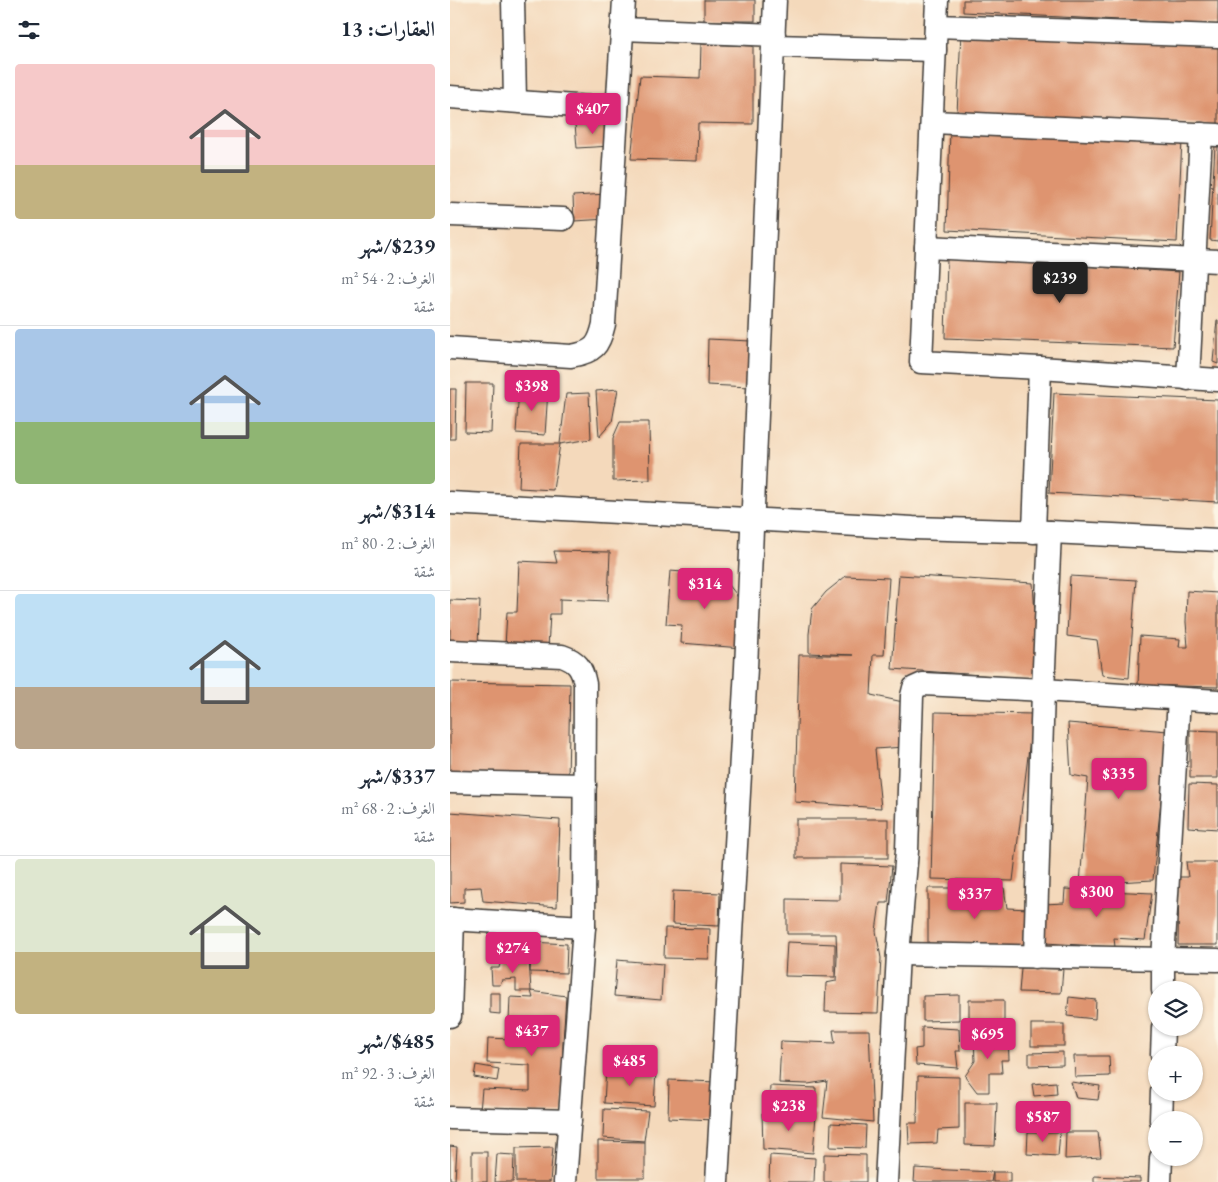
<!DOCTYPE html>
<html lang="ar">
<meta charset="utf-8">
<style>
:root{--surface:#fff;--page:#f6f6f7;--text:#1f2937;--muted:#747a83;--line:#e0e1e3;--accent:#db2777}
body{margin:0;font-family:"EB Garamond",Amiri,serif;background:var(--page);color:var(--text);direction:rtl;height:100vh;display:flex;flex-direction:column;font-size:19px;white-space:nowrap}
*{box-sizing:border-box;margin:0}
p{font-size:16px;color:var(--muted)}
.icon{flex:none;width:28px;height:28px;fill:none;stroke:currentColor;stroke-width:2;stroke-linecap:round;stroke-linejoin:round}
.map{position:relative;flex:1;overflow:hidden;direction:ltr}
.drawer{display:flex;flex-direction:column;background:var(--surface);width:450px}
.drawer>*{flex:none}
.controls{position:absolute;left:698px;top:981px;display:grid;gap:10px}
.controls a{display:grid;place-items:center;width:55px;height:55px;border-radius:50%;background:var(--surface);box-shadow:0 1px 4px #0004;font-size:25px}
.price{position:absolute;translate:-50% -42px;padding:0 11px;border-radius:5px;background:var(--accent);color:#fff;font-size:16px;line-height:32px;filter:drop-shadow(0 1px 2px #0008)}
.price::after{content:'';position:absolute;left:50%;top:30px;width:15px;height:11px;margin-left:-8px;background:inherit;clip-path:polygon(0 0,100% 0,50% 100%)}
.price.on{background:#222;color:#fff}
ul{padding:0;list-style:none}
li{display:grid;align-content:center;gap:10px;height:265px;padding:0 15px}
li+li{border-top:1px solid var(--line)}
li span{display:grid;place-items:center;height:155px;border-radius:5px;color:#555}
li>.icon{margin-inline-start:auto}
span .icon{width:90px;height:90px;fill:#fffc;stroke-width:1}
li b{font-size:21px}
h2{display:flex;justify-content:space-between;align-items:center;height:60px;padding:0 15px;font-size:21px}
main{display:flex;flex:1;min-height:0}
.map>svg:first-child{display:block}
</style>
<main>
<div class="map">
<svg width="768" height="1182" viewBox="0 0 768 1182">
<rect width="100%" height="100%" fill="#fcf5e5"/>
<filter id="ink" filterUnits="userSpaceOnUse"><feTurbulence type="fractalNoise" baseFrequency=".02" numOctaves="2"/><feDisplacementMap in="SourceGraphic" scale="10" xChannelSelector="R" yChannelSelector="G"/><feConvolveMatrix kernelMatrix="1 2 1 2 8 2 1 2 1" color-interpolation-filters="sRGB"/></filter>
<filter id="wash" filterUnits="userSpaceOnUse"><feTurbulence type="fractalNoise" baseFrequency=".0096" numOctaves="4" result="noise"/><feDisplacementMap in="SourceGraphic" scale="20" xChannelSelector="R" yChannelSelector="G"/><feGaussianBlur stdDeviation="1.12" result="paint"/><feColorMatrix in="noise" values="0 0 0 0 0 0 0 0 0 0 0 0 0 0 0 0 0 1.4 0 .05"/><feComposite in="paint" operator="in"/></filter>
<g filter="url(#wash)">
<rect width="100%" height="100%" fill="#f4d9bb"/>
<g id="blocks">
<!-- building -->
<g fill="#de9470">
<rect x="254" y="0" width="51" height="21"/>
<path d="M513,0h255v25l-255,-13z"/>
<path d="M511,33l257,12v80l-261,-12z"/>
<path d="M251,44l52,2v78l-55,-1 -1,38 -66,-2 9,-83 60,2z"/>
<path d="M159,121l2,25 -34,2 -2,-24z"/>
<path d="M500,128l232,12 -5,102 -230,-12z"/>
<path d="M765,145h3v96l-8,-1z"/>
<path d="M157,194l1,25 -34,2 -1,-25z"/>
<path d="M497,258l232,14 -6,75 -228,-9z"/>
<path d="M767,320h1v44l-5,-2z"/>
<path d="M258,339l43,2 -1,46 -43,-2z"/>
<path d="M16,383h27l-2,50 -26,-1z"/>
<path d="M69,388l29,2 -3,45 -29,-2z"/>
<path d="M0,389h6l-1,50h-5z"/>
<path d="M168,389l-6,33 -13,15 -3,-46z"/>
<path d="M139,393l2,46 -31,5 6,-50z"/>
<path d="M604,393l164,7v102l-169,-9z"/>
<path d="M170,422h29l1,58 -37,1v-43z"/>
<path d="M71,444h39l-7,46 -34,-2z"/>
<path d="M104,551l56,1 -2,49 -48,-2v15h-10l-2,34 -43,-2 2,-34h10l2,-51 38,2z"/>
<path d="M220,571l51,4 15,19 8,18 -3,36 -60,-5 1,-18 -16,-1z"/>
<path d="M449,575l134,8 6,96 -147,-10z"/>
<path d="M396,576l43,2 -5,77h-11l-2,40 32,7 1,45 -29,2 6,59 -86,-6 4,-147h54l-44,-2v-19l3,-25 14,-17z"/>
<path d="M620,576l66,4 -7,98 -27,-3 -5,-35 -30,-4z"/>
<path d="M737,591l31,2v94l-80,-2 2,-49 40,3 -1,8h9l-2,-25z"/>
<path d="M0,600l30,1 -2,44 -28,-1z"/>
<path d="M0,682l120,2 -2,95 -118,-2z"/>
<path d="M485,712l98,2 -20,167 -82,-2z"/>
<path d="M618,723l100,8 -15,149 -73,4 8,-106 -17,-3z"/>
<path d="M740,730l28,1v47h-28z"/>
<path d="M739,784l29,1v44l-30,-2z"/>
<path d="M0,812l110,8 -3,87 -74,-6 -2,-14 -17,1v14l-14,1z"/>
<rect x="346" y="819" width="92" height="39"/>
<path d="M736,862h32v83h-40l1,-68h9z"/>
<path d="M390,864l52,2 -4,37h-8l-4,28 5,27 -3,55 -53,-1 1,-29 10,-2 1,-23 -1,-24h-49v-35l53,1z"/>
<path d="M478,888h76l3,20 22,1 -2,41 -99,-3z"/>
<path d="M615,889l87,4 -7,47 -31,-2 1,9 -70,-4 -1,-39 20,-1z"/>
<path d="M223,891l47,2 -1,33 -47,-2z"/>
<path d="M215,928l45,1 -1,30 -45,-1z"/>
<path d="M72,942l1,12 -28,1 -1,-11z"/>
<path d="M82,942l35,2 -1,29 -36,-1z"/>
<path d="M337,942l48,2v33l-50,-1z"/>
<path d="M79,959l2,32h-15v-12l-14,1 -2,5h-8l-1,-17h8l2,-8z"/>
<path d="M167,960l46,4 -2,36 -47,-4z"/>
<path d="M571,968l42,1 -2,24 -42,-1z"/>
<path d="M81,991l35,5 -3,46v72l-83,-3 2,-22 48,2v-26l-43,-2 1,-25 43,2 1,-18 -23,-1 1,-24 23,1z"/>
<path d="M40,993h10v21l-10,-1z"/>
<path d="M509,995v25l-36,1v-25z"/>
<path d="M619,997l27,3 -1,19 -28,-3z"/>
<path d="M519,1000h35v23l-23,-1 -2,4h-10z"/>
<rect x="581" y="1024" width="33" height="22"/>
<path d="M472,1027l37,2 1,22h-4l2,17 -42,-3 -1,-16 7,-1z"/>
<path d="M383,1030h36l4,92 -50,-5 4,-36 -19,3 -29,-1 2,-42 54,2z"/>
<path d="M558,1034l1,26h-8l1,13h-13v19h-12l-12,-16 10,-15 -1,-25z"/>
<path d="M613,1052v13l-34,1v-13z"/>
<path d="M624,1056h35l1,20 -35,1z"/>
<path d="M26,1065l23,4 -2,12 -23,-4z"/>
<path d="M156,1068l50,3 -2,35 -50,-3z"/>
<path d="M468,1076l41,1v52l-21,1 -1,13 -28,1 -1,-21h9z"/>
<path d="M219,1080l47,2 -1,38 -47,-2z"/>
<path d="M606,1082l1,12 -23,2 -2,-12z"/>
<path d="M621,1082l29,4 -2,14 -22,-2z"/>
<path d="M320,1086l46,2 -1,23 -46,-2z"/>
<path d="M515,1103h32l-2,43 -30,-1z"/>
<path d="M582,1104l34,3 -1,17 -35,-3z"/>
<path d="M154,1109l44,2 -4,30 -41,-3z"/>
<path d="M312,1113l54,2 -3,38 -50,-4z"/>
<path d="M381,1123l35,2 -1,23 -35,-1z"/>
<path d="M578,1132h32l-2,24 -31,-2z"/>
<path d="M616,1132h32l3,25 -36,2z"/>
<path d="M148,1141l47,1v36h-47z"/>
<path d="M0,1146l7,1 -2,33 -5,-1z"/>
<path d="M103,1147l-3,35h-34v-34z"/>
<rect x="22" y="1152" width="15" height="30"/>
<path d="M47,1154l17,1 -1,27h-18z"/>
<path d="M374,1154l42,1v27h-42z"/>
<path d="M320,1155l45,3 -1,24h-45z"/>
<path d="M465,1168l34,2 44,2 -2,10h-77z"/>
<rect x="543" y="1172" width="17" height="10"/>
<path d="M644,1176l46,2v4h-46z"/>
</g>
</g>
</g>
<g filter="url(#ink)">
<use href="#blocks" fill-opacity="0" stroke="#3c3834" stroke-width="1"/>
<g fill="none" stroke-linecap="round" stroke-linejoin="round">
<defs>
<g id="minor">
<path d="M63,0l2,101"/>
<path d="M487,0l-16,362 119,6 178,12"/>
<path d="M486,26l282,10"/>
<path d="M172,29l152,6"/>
<path d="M323,46l162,4"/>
<path d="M0,97l167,12"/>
<path d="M483,122l285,13"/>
<path d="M0,215l113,4"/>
<path d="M476,247l292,14"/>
<path d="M0,348l121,8c23,-4 28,-10 33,-32l20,-324"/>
<path d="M738,379l13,-245"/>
<path d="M0,503l463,25 137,4 168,8"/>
<path d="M584,532l6,-164"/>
<path d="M0,651l112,5c15,5 20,12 23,28l-1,243 -19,255"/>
<path d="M0,782l135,3"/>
<path d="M0,919l134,8"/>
<path d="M448,954l320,6"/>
<path d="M585,957l8,-267 7,-158"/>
<path d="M713,990v-31l16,-260"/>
<path d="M0,1016l3,-97"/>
<path d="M712,1055l1,-27"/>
<path d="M0,1118l120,3"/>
<path d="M711,1120l1,-28"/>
<path d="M267,1182l29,-514 29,-668"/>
<path d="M436,1182l12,-228 9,-103 5,-155 2,-8 9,-4 120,6 175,11"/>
<path d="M710,1182l1,-24"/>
</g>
</defs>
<!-- minor casing -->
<use href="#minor" stroke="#3c3834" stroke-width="25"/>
<!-- minor -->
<use href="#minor" stroke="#fff" stroke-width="22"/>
</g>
</g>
</svg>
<div class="controls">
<a><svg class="icon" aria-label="layers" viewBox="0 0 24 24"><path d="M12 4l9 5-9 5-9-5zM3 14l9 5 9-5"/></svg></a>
<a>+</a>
<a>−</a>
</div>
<b class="price" style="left:143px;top:135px">$407</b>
<b class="price on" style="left:610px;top:304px">$239</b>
<b class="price" style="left:82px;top:412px">$398</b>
<b class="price" style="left:255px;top:610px">$314</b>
<b class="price" style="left:669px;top:800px">$335</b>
<b class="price" style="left:647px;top:918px">$300</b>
<b class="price" style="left:525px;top:920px">$337</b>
<b class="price" style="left:63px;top:974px">$274</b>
<b class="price" style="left:82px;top:1057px">$437</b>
<b class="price" style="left:538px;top:1060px">$695</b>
<b class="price" style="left:180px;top:1087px">$485</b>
<b class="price" style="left:339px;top:1132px">$238</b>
<b class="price" style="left:593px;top:1143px">$587</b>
</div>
<section class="drawer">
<h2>العقارات: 13<svg class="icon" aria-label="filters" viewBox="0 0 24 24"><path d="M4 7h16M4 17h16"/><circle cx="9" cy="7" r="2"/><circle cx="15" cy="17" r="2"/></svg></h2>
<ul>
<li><span style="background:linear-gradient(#f6c9c9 65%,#c2b280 0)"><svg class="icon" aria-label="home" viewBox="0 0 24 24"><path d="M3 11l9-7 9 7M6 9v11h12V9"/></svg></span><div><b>$239/شهر</b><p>الغرف: 2 · 54 m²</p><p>شقة</p></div></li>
<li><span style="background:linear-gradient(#a9c7e8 60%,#8fb573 0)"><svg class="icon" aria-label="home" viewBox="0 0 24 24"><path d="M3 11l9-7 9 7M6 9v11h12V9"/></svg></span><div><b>$314/شهر</b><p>الغرف: 2 · 80 m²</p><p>شقة</p></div></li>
<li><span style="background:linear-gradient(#bfe0f5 60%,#b9a48a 0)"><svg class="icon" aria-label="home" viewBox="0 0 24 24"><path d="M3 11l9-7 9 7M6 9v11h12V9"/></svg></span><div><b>$337/شهر</b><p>الغرف: 2 · 68 m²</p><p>شقة</p></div></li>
<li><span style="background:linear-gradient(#dfe7d0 60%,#c2b280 0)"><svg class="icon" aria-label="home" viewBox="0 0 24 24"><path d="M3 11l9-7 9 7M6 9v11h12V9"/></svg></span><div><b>$485/شهر</b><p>الغرف: 3 · 92 m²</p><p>شقة</p></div></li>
</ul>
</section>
</main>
